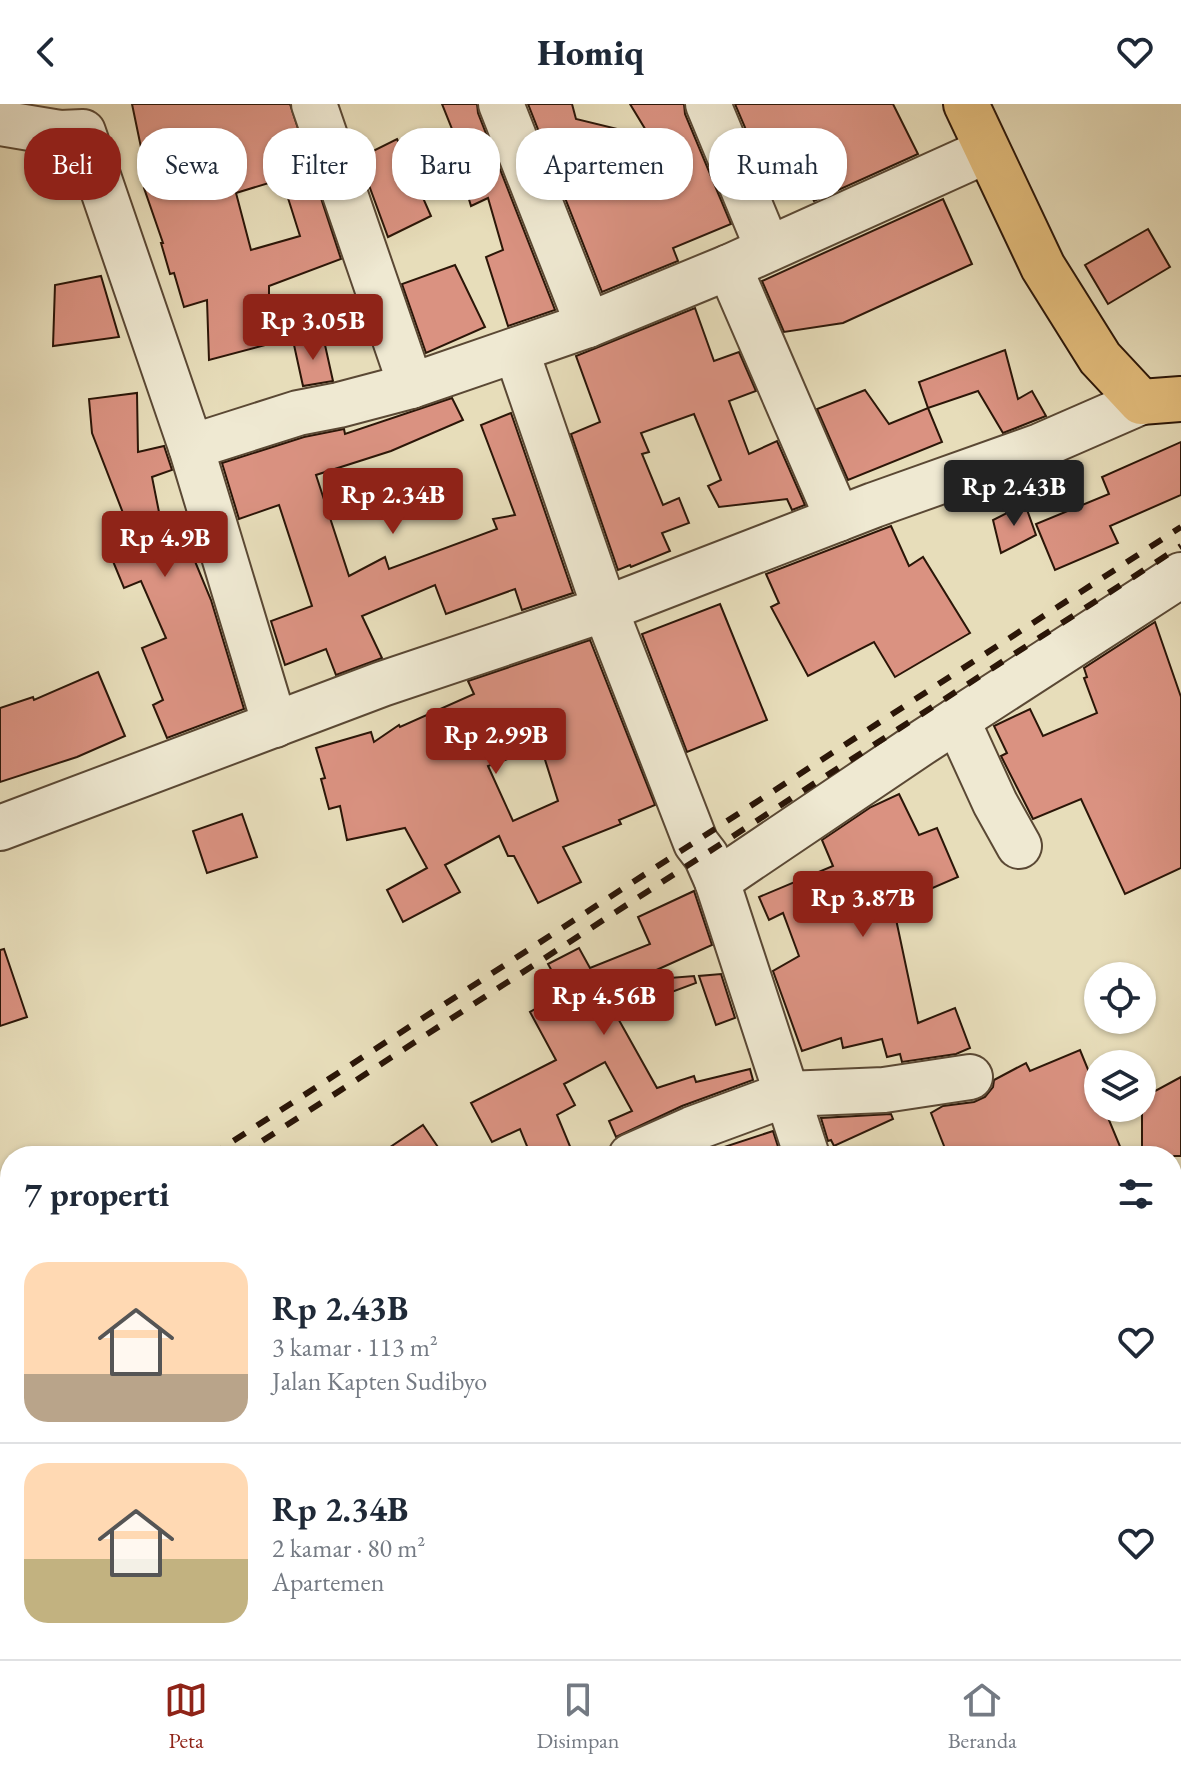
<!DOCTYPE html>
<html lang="id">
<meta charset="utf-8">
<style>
:root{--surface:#fff;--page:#f6f6f7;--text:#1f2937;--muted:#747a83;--line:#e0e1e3;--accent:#8f2418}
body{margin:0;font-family:"EB Garamond",serif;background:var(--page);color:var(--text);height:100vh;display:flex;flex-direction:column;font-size:30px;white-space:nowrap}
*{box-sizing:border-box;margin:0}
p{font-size:26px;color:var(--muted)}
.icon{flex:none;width:44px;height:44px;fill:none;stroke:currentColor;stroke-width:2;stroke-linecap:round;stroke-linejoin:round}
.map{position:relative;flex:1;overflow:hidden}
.side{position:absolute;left:0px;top:1042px;width:1182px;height:514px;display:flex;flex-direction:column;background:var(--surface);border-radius:32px 32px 0 0;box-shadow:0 2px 6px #0004}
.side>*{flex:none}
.hud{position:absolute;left:24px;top:24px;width:1134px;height:72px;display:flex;gap:16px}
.tools{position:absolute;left:1084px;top:858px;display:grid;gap:16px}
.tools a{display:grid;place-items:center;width:72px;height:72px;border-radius:50%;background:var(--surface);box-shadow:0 2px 6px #0004;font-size:40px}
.price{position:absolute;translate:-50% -68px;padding:0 18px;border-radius:8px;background:var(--accent);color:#fff;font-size:26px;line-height:52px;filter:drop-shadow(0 2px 4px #0008)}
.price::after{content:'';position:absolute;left:50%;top:48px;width:24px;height:18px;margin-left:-12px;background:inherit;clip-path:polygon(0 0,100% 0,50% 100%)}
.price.on{background:#222;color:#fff}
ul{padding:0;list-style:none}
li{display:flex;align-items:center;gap:24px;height:200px;padding:0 24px}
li+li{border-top:2px solid var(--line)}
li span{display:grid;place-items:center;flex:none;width:224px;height:160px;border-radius:24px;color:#555}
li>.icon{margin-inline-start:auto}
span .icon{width:96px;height:96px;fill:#fffc;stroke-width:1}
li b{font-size:34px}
h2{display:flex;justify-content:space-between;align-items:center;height:96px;padding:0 24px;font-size:34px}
.pill{padding:0 28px;border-radius:32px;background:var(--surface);box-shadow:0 2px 6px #0004;font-size:28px;line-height:72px}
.pill.on{background:var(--accent);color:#fff}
header{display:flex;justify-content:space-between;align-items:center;height:104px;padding:0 24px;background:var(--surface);font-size:36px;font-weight:800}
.menu{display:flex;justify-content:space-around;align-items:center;height:112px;border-top:2px solid var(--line);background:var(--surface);font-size:22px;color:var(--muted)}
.menu a{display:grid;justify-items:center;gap:4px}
.menu .on{color:var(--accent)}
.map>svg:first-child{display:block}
</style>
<header><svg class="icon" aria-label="back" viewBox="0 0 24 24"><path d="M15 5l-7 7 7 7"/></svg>Homiq<svg class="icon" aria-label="heart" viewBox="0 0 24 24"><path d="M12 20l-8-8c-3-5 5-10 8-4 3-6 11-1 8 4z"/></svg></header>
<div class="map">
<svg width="1181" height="1555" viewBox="0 0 1181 1555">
<rect width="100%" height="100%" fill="#e7ddba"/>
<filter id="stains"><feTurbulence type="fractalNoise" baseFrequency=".0025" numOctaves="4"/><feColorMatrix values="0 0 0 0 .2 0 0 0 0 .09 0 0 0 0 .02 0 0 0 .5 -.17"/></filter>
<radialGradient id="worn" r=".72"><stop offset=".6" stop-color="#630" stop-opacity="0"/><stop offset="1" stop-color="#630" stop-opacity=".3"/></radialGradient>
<!-- building -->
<g fill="#da9281" stroke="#2b1608" stroke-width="2" fill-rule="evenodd">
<path d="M132,0h158l51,155 -72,27v58l-60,16 -2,-60 -23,7 -10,-34 -4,1 -9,-31h2l-19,-55 5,-2zM282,75l18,57 -49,14 -15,-57z"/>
<path d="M442,0h35l1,9 77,197 -47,16 -22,-69 17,-7 -15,-52 -17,8 -6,-20v-9l5,-3z"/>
<path d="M528,0h44l4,15 74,18 -20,-33h54l1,10 46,110 -58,24 5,13 -76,31z"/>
<path d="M735,0h158l25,50 -104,47 -23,-46 -39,-11z"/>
<path d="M397,35l34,77 -43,21 -29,-79z"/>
<path d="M943,95l29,65 -129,59 -59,9 -22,-51z"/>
<path d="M1148,125l22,38 -62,37 -23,-39z"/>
<path d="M455,161l30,62 -59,26 -24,-69z"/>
<path d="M101,172l18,61 -66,9 2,-61z"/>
<path d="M695,204l19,53 25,-9 17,39 -27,10 20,53 28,-13 28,64 -13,5 -5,-11 -68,8 -11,-21 13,-6 -27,-66 -53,19 8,19 -7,2 21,51 16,-7 10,25 -27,10 8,18 -39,16 -1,-2 -12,5 -47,-136 29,-12 -24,-66z"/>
<path d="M323,232l10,45 -30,5 -9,-41z"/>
<path d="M1005,246l13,49 14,-8 14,25 -43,17 -25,-42 -50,17 -9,-26z"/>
<path d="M865,286l24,34 39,-16 14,34 -94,38 -31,-71z"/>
<path d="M137,289l1,59 26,-6 8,24 -20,7 11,55 24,-10 11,35 -4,2 17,41 33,109 -77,29 -14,-33 10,-5 -21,-52 24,-10 -25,-57 -17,7 -14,-34 25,-10 -43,-111 -3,-34z"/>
<path d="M452,294l11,22 -72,31 -75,24 33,101 36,-19 4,12 108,-40 -4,-10 22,-4 -34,-90 30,-12 62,180 -51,17 -7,-21 -69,25 -11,-29 -73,31 20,42 -46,17 -10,-26 -41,16 -14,-44 41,-15 -33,-101 -40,14 -17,-56 82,-26 40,-8 1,5z"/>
<path d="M1181,338v53l-71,31 8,17 -63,27 -19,-46 73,-30 -7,-17z"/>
<path d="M1025,400l11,31 -35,18 -8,-33z"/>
<path d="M891,422l18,40 14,-9 47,76 -75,44 -21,-35 -66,34 -37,-69 8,-4 -13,-29z"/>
<path d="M720,500l47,116 -80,32 -45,-118z"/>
<path d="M1155,518l26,75v171l-56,26 -44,-95 -48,20 -32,-63 6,-3 -13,-27 36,-17 13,27 54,-23 -13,-35 3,-1 -3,-9z"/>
<path d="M590,536l65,165 -36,15 2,4 -58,23 18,35 -43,21 -24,-47h-6l-9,-20 -54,29 15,27 -57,30 -16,-32 40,-22 -22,-40 -58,12 -7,-34 -11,3 -8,-30 4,-1 -9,-30 55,-16 3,10 25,-17 1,2 74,-33 -6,-13zM541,643l17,54 -45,20 -25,-55z"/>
<path d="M98,568l27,64 -48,21 -77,25v-74l33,-11 1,3z"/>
<path d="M899,690l20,41 18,-7 21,49 -65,28 25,118 37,-15 15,40 -14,6 -54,8 -2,-8 -13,3 -5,-18 -39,9 -2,-10 -39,13 -29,-80 26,-15 -16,-43 -14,7 -10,-23 74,-31 -11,-26 49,-33z"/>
<path d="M242,710l15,43 -50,16 -14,-42z"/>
<path d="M694,787l18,54 -80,36 62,-5 2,7 -81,30 42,75 37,-12 2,6 54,-13 3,11 -71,26 -66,31 -7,-16 23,-10 -27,-49 -41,22 11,21 -18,10 17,41h-43l-11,-27 -28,13 -21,-39 85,-43 -26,-48 34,-19 -16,-29 31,-16 11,20 60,-24 -12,-27z"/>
<path d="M4,845l23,68 -27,9v-76z"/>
<path d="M721,870l14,44 -19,7 -17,-49z"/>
<path d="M1080,946l18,44v14h6l20,48h-176l-17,-43 12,-7 31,-4 11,-5 8,-10 1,-7 32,-17 4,8z"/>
<path d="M1181,973v79h-39v-58z"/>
<path d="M891,1010l2,5 -59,27 -3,-6 -3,1 -7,-23z"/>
<path d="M423,1021l21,31h-67z"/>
<path d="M773,1027l8,25h-69v-5z"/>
</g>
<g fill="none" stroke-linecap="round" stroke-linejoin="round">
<defs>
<g id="minor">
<path d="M314,0l97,282 177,-61 141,-58 257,-116"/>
<path d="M501,0l87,221"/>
<path d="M708,0l60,145"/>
<path d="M0,19l60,10 23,-1 108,315 84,278"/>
<path d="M729,163l109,252"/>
<path d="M516,246l89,259 91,234 10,13 11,25 90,275"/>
<path d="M191,343l107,-34 41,-8 72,-19"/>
<path d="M957,616l38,83 24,43"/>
<path d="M0,724l382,-144 223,-75 269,-104 166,-59 101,-44"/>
<path d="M717,777l206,-139 258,-167"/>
<path d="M631,1052l61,-27 95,-35 97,-4 86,-13"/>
<path d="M1172,1164l9,-4"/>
<path d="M971,1546l3,9"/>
</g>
<path id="major" d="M966,0l77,163 57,91 41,44 40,-3"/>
</defs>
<!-- minor casing -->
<use href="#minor" stroke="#5a4834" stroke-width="48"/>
<!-- major casing -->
<use href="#major" stroke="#2b1608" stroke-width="48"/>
<!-- minor -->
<use href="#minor" stroke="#efe9d2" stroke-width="44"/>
<!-- major -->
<use href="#major" stroke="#e4be7d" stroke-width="44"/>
<!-- rail -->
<g stroke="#2b1608" stroke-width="6" stroke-dasharray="14 14" stroke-linecap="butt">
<path d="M210,1052l971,-629"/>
<path d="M239,1052l942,-610"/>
<path d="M0,1187l10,-6"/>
<path d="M0,1206l10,-7"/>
</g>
</g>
<rect width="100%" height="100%" filter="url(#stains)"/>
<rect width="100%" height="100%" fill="url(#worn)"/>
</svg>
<div class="tools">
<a><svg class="icon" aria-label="locate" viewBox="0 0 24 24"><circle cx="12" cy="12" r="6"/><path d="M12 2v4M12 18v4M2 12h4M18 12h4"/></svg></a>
<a><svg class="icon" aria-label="layers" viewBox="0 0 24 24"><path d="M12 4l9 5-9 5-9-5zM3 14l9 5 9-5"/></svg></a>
</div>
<b class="price" style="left:313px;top:258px">Rp 3.05B</b>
<b class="price on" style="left:1014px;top:424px">Rp 2.43B</b>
<b class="price" style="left:393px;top:432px">Rp 2.34B</b>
<b class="price" style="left:165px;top:475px">Rp 4.9B</b>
<b class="price" style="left:496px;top:672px">Rp 2.99B</b>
<b class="price" style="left:863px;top:835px">Rp 3.87B</b>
<b class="price" style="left:604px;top:933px">Rp 4.56B</b>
<div class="hud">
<a class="pill on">Beli</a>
<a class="pill">Sewa</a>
<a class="pill">Filter</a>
<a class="pill">Baru</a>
<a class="pill">Apartemen</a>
<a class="pill">Rumah</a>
</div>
<section class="side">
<h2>7 properti<svg class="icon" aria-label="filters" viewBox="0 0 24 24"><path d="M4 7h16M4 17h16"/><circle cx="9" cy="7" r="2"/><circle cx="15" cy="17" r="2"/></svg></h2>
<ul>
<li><span style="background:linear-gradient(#ffd9b3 70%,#b9a48a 0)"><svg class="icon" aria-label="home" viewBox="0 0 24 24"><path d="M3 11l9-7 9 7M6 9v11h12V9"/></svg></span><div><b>Rp 2.43B</b><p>3 kamar · 113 m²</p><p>Jalan Kapten Sudibyo</p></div><svg class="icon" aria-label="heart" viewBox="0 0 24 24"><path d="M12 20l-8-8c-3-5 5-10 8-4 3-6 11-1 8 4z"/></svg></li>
<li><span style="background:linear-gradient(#ffd9b3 60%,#c2b280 0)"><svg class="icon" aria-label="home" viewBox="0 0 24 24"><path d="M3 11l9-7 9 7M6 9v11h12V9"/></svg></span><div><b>Rp 2.34B</b><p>2 kamar · 80 m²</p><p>Apartemen</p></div><svg class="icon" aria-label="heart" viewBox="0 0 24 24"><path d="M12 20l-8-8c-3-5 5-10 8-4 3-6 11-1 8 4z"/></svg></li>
</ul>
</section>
</div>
<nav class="menu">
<a class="on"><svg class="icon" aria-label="map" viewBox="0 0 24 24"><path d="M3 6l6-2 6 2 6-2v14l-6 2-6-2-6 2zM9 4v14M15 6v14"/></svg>Peta</a>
<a><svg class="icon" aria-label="saved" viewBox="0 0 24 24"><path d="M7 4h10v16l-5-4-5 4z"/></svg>Disimpan</a>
<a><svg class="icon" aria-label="home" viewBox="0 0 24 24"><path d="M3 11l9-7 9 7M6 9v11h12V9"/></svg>Beranda</a>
</nav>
